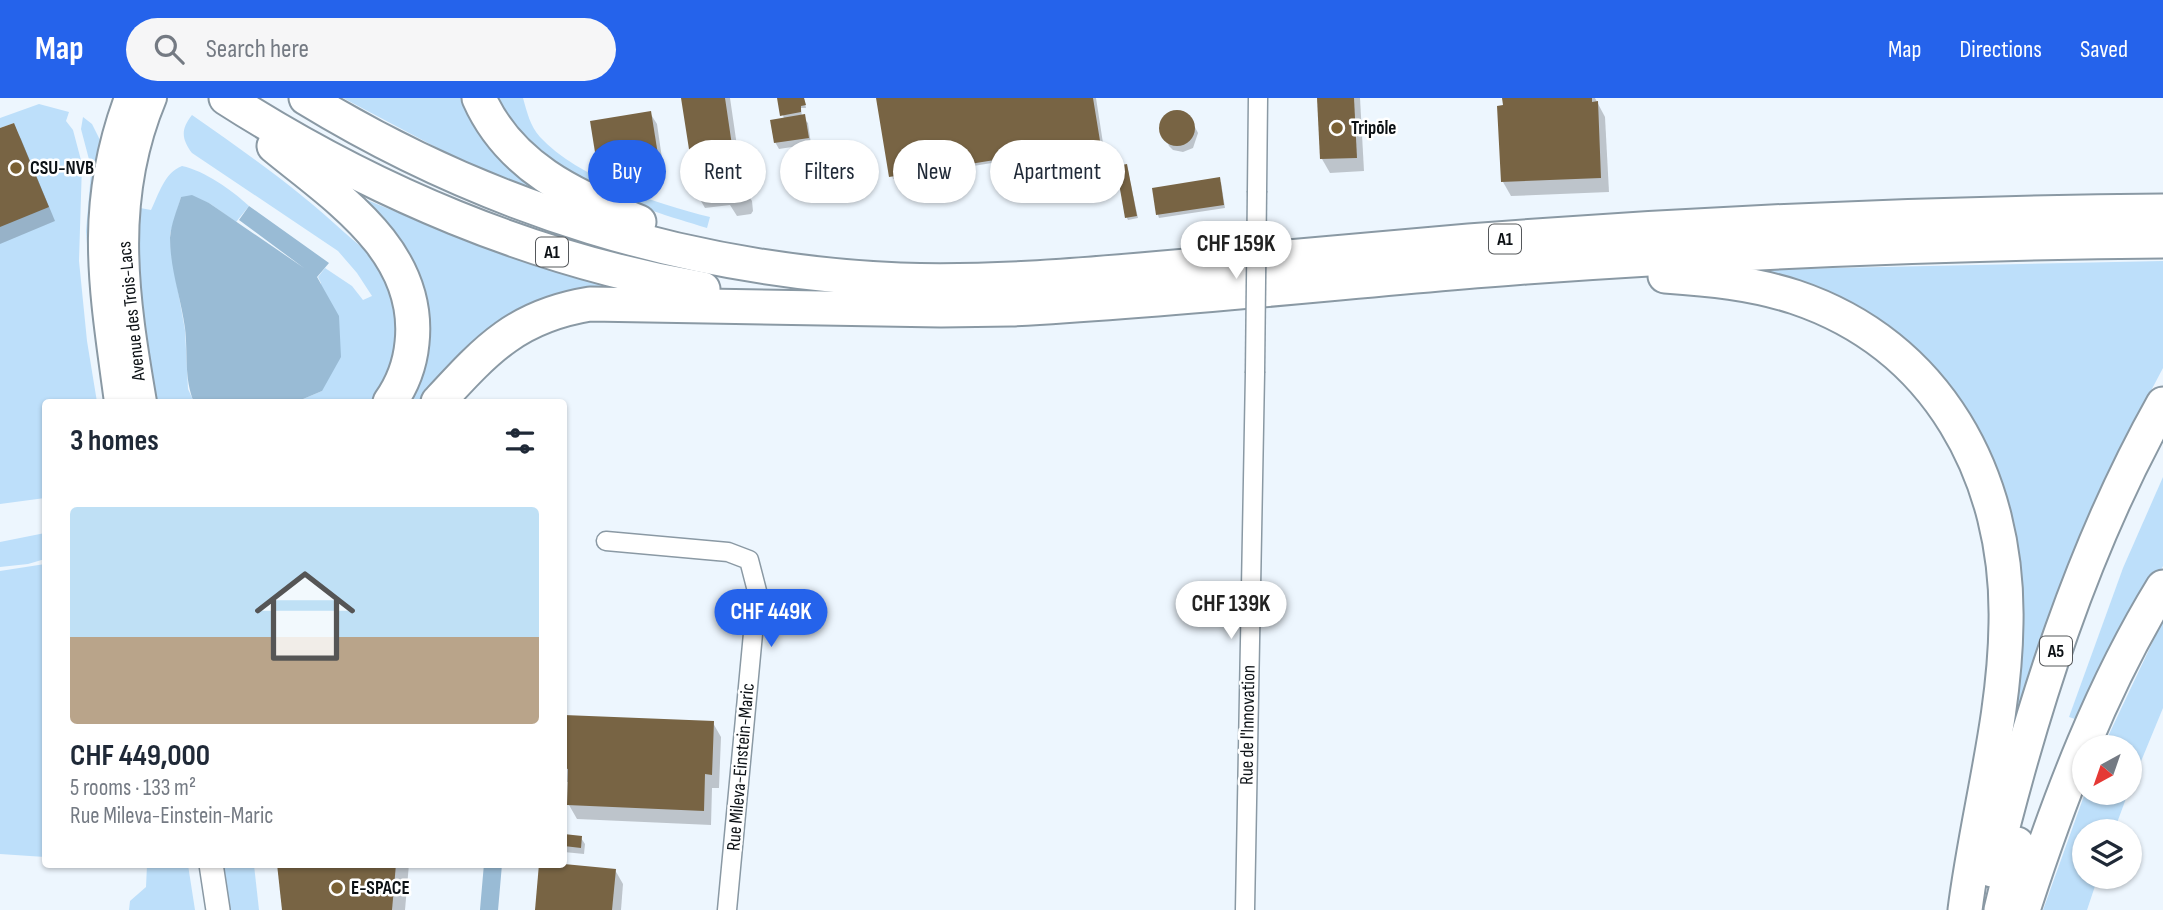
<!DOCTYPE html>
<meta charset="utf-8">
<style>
:root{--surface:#fff;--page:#f6f6f7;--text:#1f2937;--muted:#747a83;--accent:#2563eb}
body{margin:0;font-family:"Sofia Sans Condensed",sans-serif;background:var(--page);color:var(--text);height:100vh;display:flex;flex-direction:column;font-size:26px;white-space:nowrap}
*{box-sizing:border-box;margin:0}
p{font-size:23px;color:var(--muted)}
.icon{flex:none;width:38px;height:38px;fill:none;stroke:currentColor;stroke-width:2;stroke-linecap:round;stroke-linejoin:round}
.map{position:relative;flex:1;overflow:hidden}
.sheet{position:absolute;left:42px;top:301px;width:525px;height:469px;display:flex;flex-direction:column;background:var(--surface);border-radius:7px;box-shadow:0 2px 5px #0004}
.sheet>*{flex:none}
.top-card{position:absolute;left:588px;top:42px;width:665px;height:63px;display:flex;gap:14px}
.needle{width:46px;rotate:220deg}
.tools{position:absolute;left:2072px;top:637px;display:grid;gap:14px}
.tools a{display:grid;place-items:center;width:70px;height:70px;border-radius:50%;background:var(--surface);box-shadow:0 2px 5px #0004;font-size:35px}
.price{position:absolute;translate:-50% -60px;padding:0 16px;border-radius:24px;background:#fff;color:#222;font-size:23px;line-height:46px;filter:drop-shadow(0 2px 4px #0008)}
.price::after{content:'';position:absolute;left:50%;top:42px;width:21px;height:16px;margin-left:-10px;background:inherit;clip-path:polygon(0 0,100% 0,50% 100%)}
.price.selected{background:var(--accent);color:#fff}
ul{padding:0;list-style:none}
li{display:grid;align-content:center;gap:14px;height:371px;padding:0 28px}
li span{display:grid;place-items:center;height:217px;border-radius:7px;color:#555}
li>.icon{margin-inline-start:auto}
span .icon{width:126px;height:126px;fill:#fffc;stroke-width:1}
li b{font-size:30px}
h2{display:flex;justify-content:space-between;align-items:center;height:84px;padding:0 28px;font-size:30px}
.tag{padding:0 24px;border-radius:32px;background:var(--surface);box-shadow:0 2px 5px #0004;font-size:24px;line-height:63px}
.tag.selected{background:var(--accent);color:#fff}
header{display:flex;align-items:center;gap:42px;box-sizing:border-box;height:98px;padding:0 35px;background:var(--accent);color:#fff}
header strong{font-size:33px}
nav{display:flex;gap:38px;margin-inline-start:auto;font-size:24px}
.search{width:490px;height:63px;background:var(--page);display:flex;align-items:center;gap:18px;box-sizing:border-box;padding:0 24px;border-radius:38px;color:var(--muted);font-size:26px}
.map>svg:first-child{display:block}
</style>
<header>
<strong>Map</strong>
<div class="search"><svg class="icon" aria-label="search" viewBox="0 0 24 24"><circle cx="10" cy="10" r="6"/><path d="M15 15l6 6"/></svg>Search here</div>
<nav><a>Map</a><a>Directions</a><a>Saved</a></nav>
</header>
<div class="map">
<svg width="2163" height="812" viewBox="0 0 2163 812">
<rect width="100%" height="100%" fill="#edf6fe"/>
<!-- green -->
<g fill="#bddffa">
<path d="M343,0h125l75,95 -81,-32z"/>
<path d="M499,0h24c4,14 7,28 17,39 38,41 117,67 170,80l-3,11c-77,-23 -171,-52 -208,-130z"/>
<path d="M39,6l30,8 -3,9 7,9 9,34 -3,97 8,80 10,61h-51l-1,96 -45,6v-277l14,-104 -14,5v-10z"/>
<path d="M192,17c53,37 106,74 153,118 13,11 28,23 37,38 23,40 19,96 -10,131h-76l26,-11 -1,-108 -3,-6 7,-9 27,18 11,14 9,-4 -15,-23 -19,-22 -146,-98c-11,-15 -11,-24 0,-38z"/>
<path d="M83,19l9,7 9,18 5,260 -12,-71 2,-3 -3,-3 -7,-94 5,-58 4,-5 -4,-1 -10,-38z"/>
<path d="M182,68c23,5 50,24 67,40l-13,16 -27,-19 -28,-6 -11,37 1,18 14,78 3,59 6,13h-40l-14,-82 -5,-113 16,3c8,-16 13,-37 31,-44z"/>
<path d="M350,95c90,37 181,72 275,97l-37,7 -156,105h-33l19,-43z"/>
<path d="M2163,163v107l-46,87 -52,121 -42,117 -26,85 16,-150 -68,-234 -207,-124z"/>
<path d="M2163,379v89l-79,156 -15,-5 54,-149z"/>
<path d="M45,435v26l-17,5 -28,3v-25z"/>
<path d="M45,466v293l-45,-3v-283z"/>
<path d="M2163,522v88l-33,80v-41h-27z"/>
<path d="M2085,695h43l-14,38h-30v46h14l-11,33h-44z"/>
<path d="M147,767h41l7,45h-66l1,-9 16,-14z"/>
<path d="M221,767h33l5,45h-31z"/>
</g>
<!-- water -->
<path fill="#99bbd5" d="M192,97l17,8 95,65 -65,-48 10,-14 80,57 -12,14 22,39 2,41 -19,34 -26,11h-102c-10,-23 -6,-49 -9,-74 -4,-30 -15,-59 -15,-90 1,-14 7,-28 11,-41z"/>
<!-- shadow -->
<g fill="#0003">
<path d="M683,0h47l13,89 9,14 1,10 -2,3 -14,2 -7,-11 -25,3 -8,-14z"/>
<path d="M779,0h25l2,10h-5l1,9 6,6 3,21 -32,5 -4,-7 9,-23z"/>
<path d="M878,0h218l7,45h-3l2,7 -72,12 -2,-5 -135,22z"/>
<path d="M1319,0h41l4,73 -34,2 -8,-14z"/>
<path d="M1504,0h91l10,19 4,75 -98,4 -8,-14z"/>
<path d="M1173,13l16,5 9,17 -5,15 -10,4 -10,-2 -4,-4 -8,-18 3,-11z"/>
<path d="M650,15l7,11 7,48 -59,9 -6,-10 -7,-48z"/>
<path d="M13,27l8,14 34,82 -55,23v-114z"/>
<path d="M1127,68l11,52 -10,2 -1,-2z"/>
<path d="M1221,84l4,26 -66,10 -1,-3 -4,-26z"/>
<path d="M564,619l149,6 8,14 -2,51h-7l-1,37 -134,-6 -8,-14v-23h-5z"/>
<path d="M564,738l17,2 4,6 -1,10 -20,-2z"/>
<path d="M279,766h130l-4,46h-121z"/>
<path d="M615,772l8,14 -2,26h-84z"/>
</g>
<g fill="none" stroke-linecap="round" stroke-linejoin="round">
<!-- canal -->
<path stroke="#99bbd5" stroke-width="18" d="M489,812l4,-46"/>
</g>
<!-- building -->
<g fill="#786444">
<path d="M681,0h44l13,88 7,-1 1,10 -3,5 -16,2 -2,-12 -29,4z"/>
<path d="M777,0h27l2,7 -5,1v6l-21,4z"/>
<path d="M876,0h217l8,49 -74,13 -1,-5 -137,22z"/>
<path d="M1317,0h37l3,60 -37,1z"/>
<path d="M1502,0h90v4l6,-1 3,77 -100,4 -4,-76 6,-1z"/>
<circle cx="1177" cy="30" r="18"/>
<path d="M651,13l8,50 -61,10 -8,-50z"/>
<path d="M805,16l4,24 -35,5 -4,-23z"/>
<path d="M14,25l35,84 -49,20v-99z"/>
<path d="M1127,66l10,52 -12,2 -9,-52z"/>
<path d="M1220,79l4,28 -68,10 -4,-27z"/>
<path d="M564,617l150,6 -2,54 -7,-1 -1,37 -137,-6 1,-36 -4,-1z"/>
<path d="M564,736l18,2 -1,12 -17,-2z"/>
<path d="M277,766h119l-4,46h-110z"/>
<path d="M539,766h25l52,5 -4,41h-77z"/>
</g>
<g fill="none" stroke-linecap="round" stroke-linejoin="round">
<defs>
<g id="minor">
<path d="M1257,93l1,-93"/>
<path d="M606,443l122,11 21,8 8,31 -30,319"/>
<path d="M1245,812l10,-537"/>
</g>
<path id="tertiary" d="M211,766l7,46"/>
<g id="secondary">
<path d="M118,304c-15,-112 -31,-194 10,-304"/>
<path d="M143,304c-18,-105 -33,-201 10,-304"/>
</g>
<g id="motorway">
<path d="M226,0c145,93 307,162 477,191"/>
<path d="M306,0c180,110 383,173 594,182 92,3 184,-5 275,-13 98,-9 196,-18 294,-26 231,-18 462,-28 694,-30"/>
<path d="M479,0c30,68 94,98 160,124"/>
<path d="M274,48c62,51 148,105 138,197 -2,21 -10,42 -22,59"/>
<path d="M1665,178c44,3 87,7 130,21 143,48 214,180 211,326 -1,97 -29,191 -41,287"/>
<path d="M438,304c48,-52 78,-86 152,-98l351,6 70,-1c172,-9 343,-29 515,-42 212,-15 424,-24 637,-26"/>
<path d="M1992,772c39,-160 90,-322 171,-466"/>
<path d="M2001,812l16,-66"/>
<path d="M2023,812c36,-111 79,-224 140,-323"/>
</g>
</defs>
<!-- minor casing -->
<use href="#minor" stroke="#8a99a4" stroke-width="21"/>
<!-- tertiary casing -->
<use href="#tertiary" stroke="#8a99a4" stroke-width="26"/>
<!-- secondary casing -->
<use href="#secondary" stroke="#8a99a4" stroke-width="30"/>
<!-- motorway casing -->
<use href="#motorway" stroke="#8a99a4" stroke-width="37"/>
<!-- minor -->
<use href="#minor" stroke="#fff" stroke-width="18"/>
<!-- tertiary -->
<use href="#tertiary" stroke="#fff" stroke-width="23"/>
<!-- secondary -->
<use href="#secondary" stroke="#fff" stroke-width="26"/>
<!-- motorway -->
<use href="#motorway" stroke="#fff" stroke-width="33"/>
<defs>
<path id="minor-bridge" d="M1255,275l2,-182"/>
</defs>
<!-- minor-bridge casing -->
<use href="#minor-bridge" stroke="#8a99a4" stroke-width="21" stroke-linecap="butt"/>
<!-- minor-bridge -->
<use href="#minor-bridge" stroke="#fff" stroke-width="18"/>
</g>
<!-- markers -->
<g fill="#7b6133" stroke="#fff" stroke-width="2.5">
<circle cx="1337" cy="30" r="7"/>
<circle cx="16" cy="70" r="7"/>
<circle cx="337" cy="790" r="7"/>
</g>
<g text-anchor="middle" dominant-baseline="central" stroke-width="5" stroke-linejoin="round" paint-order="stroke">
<!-- shield labels -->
<g fill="#fff" stroke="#55585b" stroke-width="2">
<rect x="1489" y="126.5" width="32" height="29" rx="5"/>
<rect x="536" y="139.5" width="32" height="29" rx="5"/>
<rect x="2040" y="538.5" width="32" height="29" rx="5"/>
</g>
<g font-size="18" font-weight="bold" fill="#0c1115">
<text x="1505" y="141">A1</text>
<text x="552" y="154">A1</text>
<text x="2056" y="553">A5</text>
</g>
<!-- poi labels -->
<g font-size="19" font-weight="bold" fill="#0c1115" stroke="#fff" text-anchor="start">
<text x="1351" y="30">Tripōle</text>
<text x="30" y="70">CSU-NVB</text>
<text x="351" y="790">E-SPACE</text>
</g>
<!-- street labels -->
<g font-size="19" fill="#0c1115" stroke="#fff">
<text transform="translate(132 213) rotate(-96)">Avenue des Trois-Lacs</text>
<text transform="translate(1248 627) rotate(-89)">Rue de l'Innovation</text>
<text transform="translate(741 669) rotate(-85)">Rue Mileva-Einstein-Maric</text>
</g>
</g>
</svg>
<div class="tools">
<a><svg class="needle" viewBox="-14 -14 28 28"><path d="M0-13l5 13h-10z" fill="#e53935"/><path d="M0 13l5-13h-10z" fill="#747a83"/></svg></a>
<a><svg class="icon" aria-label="layers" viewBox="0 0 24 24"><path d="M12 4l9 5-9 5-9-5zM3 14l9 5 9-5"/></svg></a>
</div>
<b class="price" style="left:1236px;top:183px">CHF 159K</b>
<b class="price" style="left:1231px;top:543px">CHF 139K</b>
<b class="price selected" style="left:771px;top:551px">CHF 449K</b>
<div class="top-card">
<a class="tag selected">Buy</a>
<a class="tag">Rent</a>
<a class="tag">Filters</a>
<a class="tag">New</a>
<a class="tag">Apartment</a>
</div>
<section class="sheet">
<h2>3 homes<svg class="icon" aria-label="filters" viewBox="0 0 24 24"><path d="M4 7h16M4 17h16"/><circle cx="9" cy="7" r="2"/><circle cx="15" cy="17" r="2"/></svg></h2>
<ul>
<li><span style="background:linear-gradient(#bfe0f5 60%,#b9a48a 0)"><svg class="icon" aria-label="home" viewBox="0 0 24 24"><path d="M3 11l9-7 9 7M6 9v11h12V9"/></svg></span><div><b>CHF 449,000</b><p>5 rooms · 133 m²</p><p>Rue Mileva-Einstein-Maric</p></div></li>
</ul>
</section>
</div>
